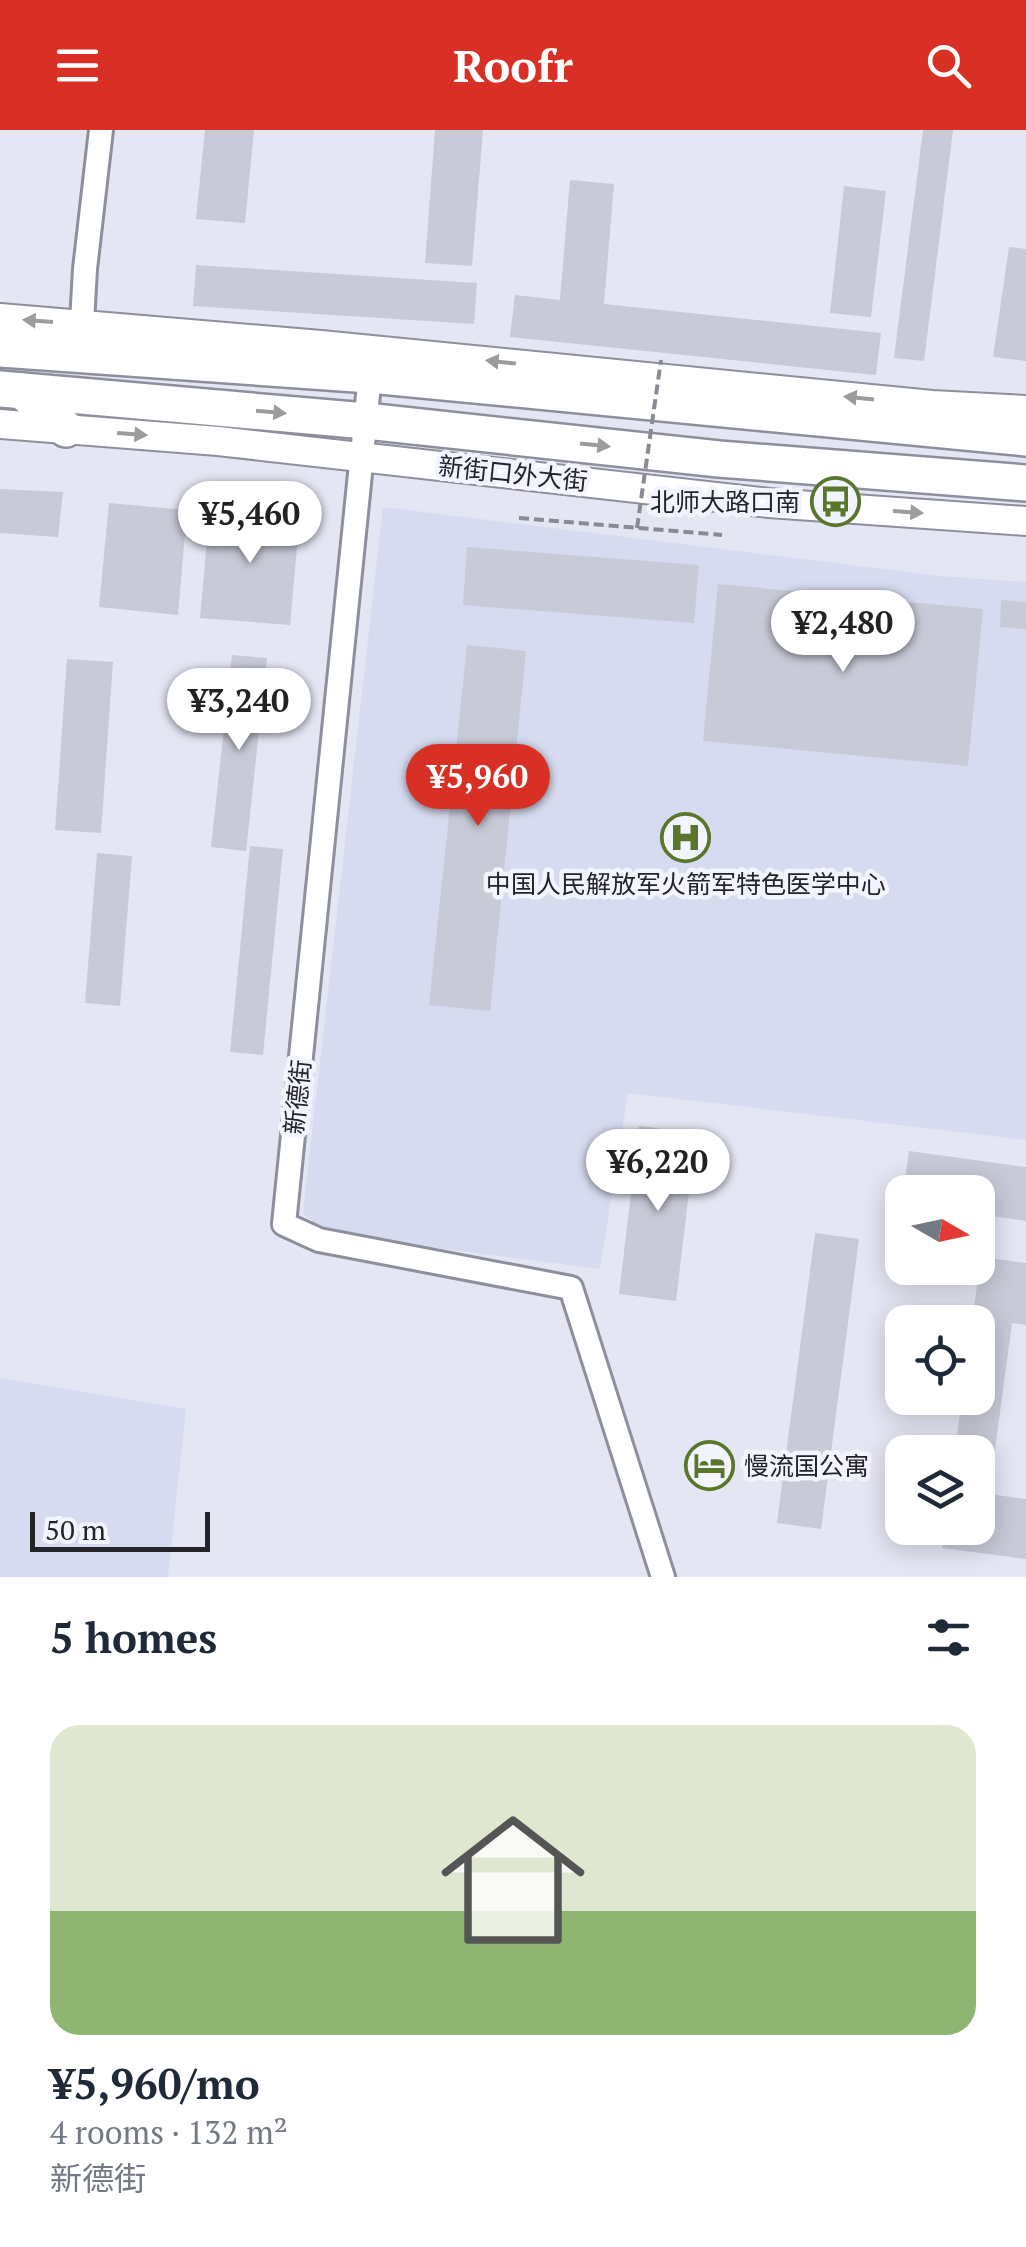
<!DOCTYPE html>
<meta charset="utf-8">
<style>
:root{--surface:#fff;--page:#f2f2f3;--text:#1f2937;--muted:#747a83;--accent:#d93025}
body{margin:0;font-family:"PT Serif","Noto Sans SC",serif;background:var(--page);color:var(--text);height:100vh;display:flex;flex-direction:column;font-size:38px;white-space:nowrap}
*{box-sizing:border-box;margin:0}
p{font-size:32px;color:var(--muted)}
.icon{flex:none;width:55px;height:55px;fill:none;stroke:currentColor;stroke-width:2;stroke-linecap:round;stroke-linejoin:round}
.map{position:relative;height:1447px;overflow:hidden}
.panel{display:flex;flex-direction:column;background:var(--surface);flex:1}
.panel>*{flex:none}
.needle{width:65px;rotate:99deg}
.buttons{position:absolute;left:885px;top:1045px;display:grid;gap:20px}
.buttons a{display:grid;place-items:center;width:110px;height:110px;border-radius:20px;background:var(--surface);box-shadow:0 5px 25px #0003;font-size:50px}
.scale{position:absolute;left:30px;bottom:25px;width:180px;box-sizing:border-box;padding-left:10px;border:5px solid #232328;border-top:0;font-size:28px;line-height:35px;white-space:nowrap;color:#232328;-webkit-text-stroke:8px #f2f4ff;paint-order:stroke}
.price{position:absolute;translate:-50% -85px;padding:0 22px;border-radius:35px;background:#fff;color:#222;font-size:32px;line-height:65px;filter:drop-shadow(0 2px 5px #0008)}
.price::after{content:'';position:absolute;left:50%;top:60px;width:30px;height:22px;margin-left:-15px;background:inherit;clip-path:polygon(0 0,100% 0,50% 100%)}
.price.active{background:var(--accent);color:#fff}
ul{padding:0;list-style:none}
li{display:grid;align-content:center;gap:20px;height:530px;padding:0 50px}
li span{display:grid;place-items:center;height:310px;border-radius:30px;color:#555}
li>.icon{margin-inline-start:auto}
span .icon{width:180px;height:180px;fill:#fffc;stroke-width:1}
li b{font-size:42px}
h2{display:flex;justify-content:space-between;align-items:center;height:120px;padding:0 50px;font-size:42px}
header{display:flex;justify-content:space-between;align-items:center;height:130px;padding:0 50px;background:var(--accent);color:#fff;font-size:45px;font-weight:600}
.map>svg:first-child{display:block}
</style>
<header><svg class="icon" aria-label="menu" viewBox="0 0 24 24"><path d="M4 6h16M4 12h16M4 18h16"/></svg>Roofr<svg class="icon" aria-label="search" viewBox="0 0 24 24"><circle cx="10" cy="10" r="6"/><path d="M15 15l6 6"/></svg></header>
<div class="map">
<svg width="1026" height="1447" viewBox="0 0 1026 1447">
<rect width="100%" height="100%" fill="#e4e6f4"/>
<!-- built -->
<g fill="#d7dbf0">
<path d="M383,377l557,69 86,6v558l-398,-47 -28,176 -274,-35 -23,-21z"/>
<path d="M0,1248l186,31 -18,168h-168z"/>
</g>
<!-- building -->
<g fill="#c8cad8">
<path d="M205,0h49l-9,93 -49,-4z"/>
<path d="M435,0h48l-11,136 -47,-3z"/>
<path d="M923,0h30l-29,231 -30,-3z"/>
<path d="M570,50l44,4 -10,120 277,29 -5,42 -366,-38 5,-42 45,5z"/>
<path d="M844,56l42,5 -15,126 -41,-4z"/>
<path d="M1009,117l17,2v112l-33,-4z"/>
<path d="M196,135l281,18 -3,41 -281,-18z"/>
<path d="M0,359l63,3 -5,45 -58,-4z"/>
<path d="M109,373l78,7 -9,105 -79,-8z"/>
<path d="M210,377l90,8 -10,110 -90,-7z"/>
<path d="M467,417l232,18 -5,58 -231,-18z"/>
<path d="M718,454l265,25 -15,157 -265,-25z"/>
<path d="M1001,470l25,2v27l-26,-2z"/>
<path d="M467,515l59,6 -36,360 -61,-6z"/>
<path d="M232,525l35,3 -21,193 -35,-4z"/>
<path d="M67,529l46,3 -12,171 -46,-3z"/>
<path d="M250,716l33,3 -20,206 -33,-3z"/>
<path d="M97,723l35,3 -12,150 -35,-3z"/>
<path d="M639,996l57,7 -20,168 -57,-7z"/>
<path d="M909,1021l117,16v54l-48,-7v-22h-75z"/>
<path d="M815,1103l44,6 -38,290 -44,-6z"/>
<path d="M981,1127l45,6v62l-14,-2 -23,171 37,5v60l-84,-11 3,-20h33v-76h-23l7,-54h16v-76h-6z"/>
</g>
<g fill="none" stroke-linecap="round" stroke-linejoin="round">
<defs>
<g id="minor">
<path d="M81,210l4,-71 16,-139"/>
<path d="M370,245l-86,849 35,16 252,48 92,289"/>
</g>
<g id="tertiary">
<path d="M0,188l321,27 611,60 94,5"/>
<path d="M0,294l218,17 551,62 257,18"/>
</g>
<g id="primary">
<path d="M0,219l370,26 656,63"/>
<path d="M0,259l366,32 353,38 307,24"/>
<path d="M22,261l44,38"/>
</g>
</defs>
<!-- minor casing -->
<use href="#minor" stroke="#8d8f9c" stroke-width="28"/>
<!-- tertiary casing -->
<use href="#tertiary" stroke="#8d8f9c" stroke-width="32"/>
<!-- primary casing -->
<use href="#primary" stroke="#8d8f9c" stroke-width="40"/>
<!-- path -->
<path stroke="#898a94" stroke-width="4" stroke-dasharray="10 5" stroke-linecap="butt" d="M519,388l203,17"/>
<!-- minor -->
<use href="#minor" stroke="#fff" stroke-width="22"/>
<!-- tertiary -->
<use href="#tertiary" stroke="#fff" stroke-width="28"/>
<!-- primary -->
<use href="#primary" stroke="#fff" stroke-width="35"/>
<!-- path-bridge -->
<path stroke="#898a94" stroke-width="4" stroke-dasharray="10 5" stroke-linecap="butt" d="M637,398l24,-168"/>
</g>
<!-- one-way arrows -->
<defs><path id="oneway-solid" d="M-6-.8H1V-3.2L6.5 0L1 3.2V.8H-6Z" transform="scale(2.5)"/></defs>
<g fill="#9c9c9e">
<use href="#oneway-solid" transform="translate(38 191) rotate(-176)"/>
<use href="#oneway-solid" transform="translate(501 232) rotate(-174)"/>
<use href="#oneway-solid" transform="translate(859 268) rotate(-174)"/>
<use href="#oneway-solid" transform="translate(271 282) rotate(5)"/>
<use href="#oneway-solid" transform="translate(132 304) rotate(4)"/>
<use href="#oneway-solid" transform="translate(595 315) rotate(6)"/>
<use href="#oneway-solid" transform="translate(908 382) rotate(4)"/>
</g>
<!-- icons -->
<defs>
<symbol id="bus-ring" viewBox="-11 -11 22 22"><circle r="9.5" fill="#f2f4ff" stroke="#59762b" stroke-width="1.5"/><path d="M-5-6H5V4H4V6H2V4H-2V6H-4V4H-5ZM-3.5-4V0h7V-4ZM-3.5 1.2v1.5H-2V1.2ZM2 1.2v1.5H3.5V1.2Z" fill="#59762b"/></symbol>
<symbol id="hospital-ring" viewBox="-11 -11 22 22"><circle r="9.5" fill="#f2f4ff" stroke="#59762b" stroke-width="1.5"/><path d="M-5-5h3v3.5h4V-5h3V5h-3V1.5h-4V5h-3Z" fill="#59762b"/></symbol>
<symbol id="hotel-ring" viewBox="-11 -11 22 22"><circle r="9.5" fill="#f2f4ff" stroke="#59762b" stroke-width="1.5"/><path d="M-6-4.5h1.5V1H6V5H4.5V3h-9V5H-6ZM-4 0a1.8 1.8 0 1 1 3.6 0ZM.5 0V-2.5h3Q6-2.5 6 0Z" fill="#59762b"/></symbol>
</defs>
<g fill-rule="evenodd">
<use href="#bus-ring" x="808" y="344" width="55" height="55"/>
<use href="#hospital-ring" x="658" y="680" width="55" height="55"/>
<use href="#hotel-ring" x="682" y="1308" width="55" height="55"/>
</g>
<g text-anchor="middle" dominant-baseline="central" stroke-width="9" stroke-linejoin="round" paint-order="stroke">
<!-- street labels -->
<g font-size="25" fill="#232328" stroke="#f2f4ff">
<text transform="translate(513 343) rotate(6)">新街口外大街</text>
<text transform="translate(297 967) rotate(-84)">新德街</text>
</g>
<!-- poi labels -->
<g font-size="25" fill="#232328" stroke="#f2f4ff" text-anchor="end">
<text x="800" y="371">北师大路口南</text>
<text x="686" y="753" text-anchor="middle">中国人民解放军火箭军特色医学中心</text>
<text x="744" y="1335" text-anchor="start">慢流国公寓</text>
</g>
</g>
</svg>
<div class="buttons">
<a><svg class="needle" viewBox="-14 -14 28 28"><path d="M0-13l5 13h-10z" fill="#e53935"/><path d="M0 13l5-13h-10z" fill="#747a83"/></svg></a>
<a><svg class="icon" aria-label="locate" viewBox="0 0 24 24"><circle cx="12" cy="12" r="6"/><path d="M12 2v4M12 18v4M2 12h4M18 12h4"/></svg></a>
<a><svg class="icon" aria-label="layers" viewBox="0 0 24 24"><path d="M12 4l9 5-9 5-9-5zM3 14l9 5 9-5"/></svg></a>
</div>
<div class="scale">50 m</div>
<b class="price" style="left:250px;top:436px">¥5,460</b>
<b class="price" style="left:843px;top:545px">¥2,480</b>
<b class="price" style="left:239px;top:623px">¥3,240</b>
<b class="price active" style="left:478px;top:699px">¥5,960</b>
<b class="price" style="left:658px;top:1084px">¥6,220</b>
</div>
<section class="panel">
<h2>5 homes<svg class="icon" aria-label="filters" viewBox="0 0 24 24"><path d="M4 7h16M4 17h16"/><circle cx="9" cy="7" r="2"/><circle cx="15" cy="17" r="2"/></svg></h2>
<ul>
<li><span style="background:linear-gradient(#dfe7d0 60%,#8fb573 0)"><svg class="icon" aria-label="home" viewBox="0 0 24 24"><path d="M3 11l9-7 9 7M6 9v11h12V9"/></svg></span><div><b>¥5,960/mo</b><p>4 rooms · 132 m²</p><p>新德街</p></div></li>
</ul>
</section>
